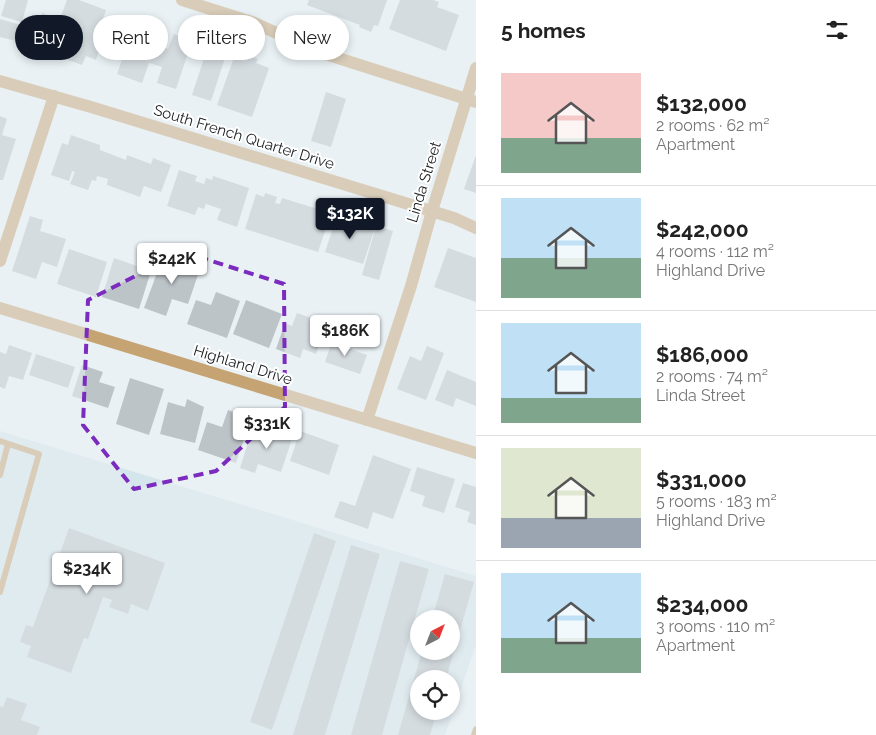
<!DOCTYPE html>
<meta charset="utf-8">
<style>
:root{--surface:#fff;--page:#f2f2f2;--text:#222;--muted:#767676;--line:#e0e0e0;--accent:#111827}
body{margin:0;font-family:Raleway,sans-serif;background:var(--page);color:var(--text);height:100vh;display:flex;flex-direction:column;font-size:19px;white-space:nowrap}
*{box-sizing:border-box;margin:0}
p{font-size:16px;color:var(--muted)}
.icon{flex:none;width:28px;height:28px;fill:none;stroke:currentColor;stroke-width:2;stroke-linecap:round;stroke-linejoin:round}
.map{position:relative;flex:1;overflow:hidden}
.side{display:flex;flex-direction:column;background:var(--surface);width:400px}
.side>*{flex:none}
.top-card{position:absolute;left:15px;top:15px;width:385px;height:45px;display:flex;gap:10px}
.needle{width:32px;rotate:42deg}
.buttons{position:absolute;left:410px;top:610px;display:grid;gap:10px}
.buttons a{display:grid;place-items:center;width:50px;height:50px;border-radius:50%;background:var(--surface);box-shadow:0 2px 8px #0003;font-size:25px}
.price{position:absolute;translate:-50% -42px;padding:0 11px;border-radius:5px;background:#fff;color:#222;font-size:16px;line-height:32px;filter:drop-shadow(0 1px 2px #0008)}
.price::after{content:'';position:absolute;left:50%;top:30px;width:15px;height:11px;margin-left:-8px;background:inherit;clip-path:polygon(0 0,100% 0,50% 100%)}
.price.current{background:var(--accent);color:#fff}
ul{padding:0;list-style:none}
li{display:flex;align-items:center;gap:15px;height:125px;padding:0 25px}
li+li{border-top:1px solid var(--line)}
li span{display:grid;place-items:center;flex:none;width:140px;height:100px;border-radius:0px;color:#555}
li>.icon{margin-inline-start:auto}
span .icon{width:60px;height:60px;fill:#fffc;stroke-width:1}
li b{font-size:21px}
h2{display:flex;justify-content:space-between;align-items:center;height:60px;padding:0 25px;font-size:21px}
.tag{padding:0 18px;border-radius:22px;background:var(--surface);box-shadow:0 2px 8px #0003;font-size:18px;line-height:45px}
.tag.current{background:var(--accent);color:#fff}
main{display:flex;flex:1;min-height:0}
.map>svg:first-child{display:block}
</style>
<main>
<div class="map">
<svg width="476" height="735" viewBox="0 0 476 735">
<rect width="100%" height="100%" fill="#e9f1f4"/>
<!-- built -->
<path fill="#d5e5ec" fill-rule="evenodd" d="M0,431l476,145v69l-31,90h-445zM419,619h32v32h-32zM419,679h32v32h-32z"/>
<!-- building -->
<g fill="#bdc4c8">
<path d="M6,0h22l-6,22 -21,-6z"/>
<path d="M67,0h12l27,10 -8,23 6,2 -8,25 -10,-4 -4,9 -22,-8 1,-2 -29,-11 10,-31 19,7 -4,11 8,3 5,-15 -9,-3z"/>
<path d="M309,0h78l-9,26 -4,-1 -3,7 -12,-5 1,-2 -53,-20z"/>
<path d="M400,0h33l6,2 -2,5 22,8 -13,36 -57,-22z"/>
<path d="M0,19l21,6 -5,16 -16,-4z"/>
<path d="M140,19l24,8 -6,18 10,4 6,-15 18,7 -16,48 -19,-6 5,-16 -13,-4 -7,20 -25,-9 11,-32 4,1z"/>
<path d="M208,46l19,6 -16,49 -19,-6z"/>
<path d="M236,52l22,7 -2,4 13,5 -17,49 -35,-12z"/>
<path d="M326,92l20,7 -15,48 -20,-6z"/>
<path d="M0,116l7,3 -5,16 14,4 -13,41h-3z"/>
<path d="M71,135l29,10v5l26,10 1,-5 24,9 2,-6 18,7 -10,27 -17,-6 -4,11 -33,-12 1,-6 -11,-3 -1,5 -4,-1 -4,10 -18,-6 5,-12 -3,-1 -3,10 -18,-6 11,-32 6,2z"/>
<path d="M476,155v38l-12,-4z"/>
<path d="M179,170l18,6 -2,5 9,3 2,-6 6,2 1,-4 36,12 -12,39 -20,-7 4,-11 -15,-5 -2,5 -6,-2 -3,8 -28,-9z"/>
<path d="M265,193l12,4 -2,6 5,1 2,-6 49,15 -13,39 -73,-23 11,-35 8,3z"/>
<path d="M30,216l13,4 -3,11 26,8 -9,28 -15,-5 -6,17 -24,-8z"/>
<path d="M337,216l38,12 -12,36 -38,-12z"/>
<path d="M376,226l17,5 -14,49 -17,-5z"/>
<path d="M448,248l28,10v44l-42,-15z"/>
<path d="M69,249l38,13 -11,35 -39,-13z"/>
<path d="M176,257l25,9 -13,38 -16,-5 -6,17 -22,-8 17,-46 12,4z"/>
<path d="M114,258l37,13 -12,38 -37,-12z"/>
<path d="M216,292l24,9 -13,37 -40,-14 9,-24 15,5z"/>
<path d="M246,300l36,14 -13,34 -36,-14z"/>
<path d="M297,313l29,10 -10,31 -13,-5 -3,9 -24,-9 9,-26 7,3z"/>
<path d="M333,338l10,4 -1,4 25,9 -7,19 -35,-12z"/>
<path d="M9,345l23,8 -9,27 -14,-4 -4,13 -5,-2v-35l6,2z"/>
<path d="M427,346l17,7 -18,47 -29,-11 13,-33 11,5z"/>
<path d="M36,354l39,13 -7,21 -39,-13z"/>
<path d="M82,365l21,7 -4,10 16,5 -7,21 -36,-12z"/>
<path d="M447,370l29,12v24l-20,-8 -3,9 -18,-7z"/>
<path d="M130,378l34,11 -15,46 -33,-11z"/>
<path d="M187,399l17,8 -9,36 -35,-9 8,-32 17,5z"/>
<path d="M228,410l23,8 -15,45 -38,-13 9,-28 15,5z"/>
<path d="M253,427l23,8 2,-7 16,5 -13,39 -23,-8 -3,9 -15,-5z"/>
<path d="M300,431l39,14 -10,30 -39,-14z"/>
<path d="M373,455l38,14 -18,50 -20,-7 -5,17 -34,-12 6,-16 15,5z"/>
<path d="M417,467l38,12 -11,34 -22,-7 3,-10 -15,-5z"/>
<path d="M463,483l13,4v38l-9,-3 3,-10 -15,-5z"/>
<path d="M69,528l96,35 -17,48 -17,-7 -3,10 -19,-7 3,-7 -9,-3 -15,42 -4,-1 -13,35 -44,-16 4,-11 -11,-4 6,-17 7,2z"/>
<path d="M314,533l22,8 -64,189 -22,-8z"/>
<path d="M351,545l29,9 -55,181h-32z"/>
<path d="M400,561l29,8 -47,166h-31z"/>
<path d="M445,574l29,8 -28,97h-27v32h18l-7,24h-32l24,-84h29v-32h-19z"/>
<path d="M7,697l20,7 -6,16 19,7 -3,8h-37v-29l3,1z"/>
</g>
<g fill="none" stroke-linecap="round" stroke-linejoin="round">
<!-- service -->
<g stroke="#c5a372" stroke-width="6">
<path d="M0,441l39,13 -39,138"/>
<path d="M0,475l8,-31"/>
<path d="M474,735l2,-6"/>
</g>
<!-- minor -->
<g stroke="#c5a372" stroke-width="12">
<path d="M182,0l70,22 67,30 157,50"/>
<path d="M0,81l91,26 363,111 22,10"/>
<path d="M0,261l54,-165"/>
<path d="M0,308l476,145"/>
<path d="M367,420l44,-134 21,-75 44,-143"/>
</g>
</g>
<!-- marked area -->
<path d="M0 0H476V735H0ZM183,252l101,32 1,123 -69,64 -82,18 -51,-64 5,-125z" fill="#e9f1f4" fill-opacity=".55" fill-rule="evenodd"/>
<path fill="none" stroke="#7b2cbf" stroke-width="4" stroke-dasharray="10 6" stroke-linejoin="round" d="M183,252l101,32 1,123 -69,64 -82,18 -51,-64 5,-125z"/>
<g text-anchor="middle" dominant-baseline="central" stroke-width="4" stroke-linejoin="round" paint-order="stroke">
<!-- street labels -->
<g font-size="15" fill="#1b1e1f" stroke="#fff">
<text transform="translate(244 137) rotate(17)">South French Quarter Drive</text>
<text transform="translate(424 182) rotate(-73)">Linda Street</text>
<text transform="translate(243 365) rotate(17)">Highland Drive</text>
</g>
</g>
</svg>
<div class="buttons">
<a><svg class="needle" viewBox="-14 -14 28 28"><path d="M0-13l5 13h-10z" fill="#e53935"/><path d="M0 13l5-13h-10z" fill="#767676"/></svg></a>
<a><svg class="icon" aria-label="locate" viewBox="0 0 24 24"><circle cx="12" cy="12" r="6"/><path d="M12 2v4M12 18v4M2 12h4M18 12h4"/></svg></a>
</div>
<b class="price current" style="left:350px;top:240px">$132K</b>
<b class="price" style="left:172px;top:285px">$242K</b>
<b class="price" style="left:345px;top:357px">$186K</b>
<b class="price" style="left:267px;top:450px">$331K</b>
<b class="price" style="left:87px;top:595px">$234K</b>
<div class="top-card">
<a class="tag current">Buy</a>
<a class="tag">Rent</a>
<a class="tag">Filters</a>
<a class="tag">New</a>
</div>
</div>
<section class="side">
<h2>5 homes<svg class="icon" aria-label="filters" viewBox="0 0 24 24"><path d="M4 7h16M4 17h16"/><circle cx="9" cy="7" r="2"/><circle cx="15" cy="17" r="2"/></svg></h2>
<ul>
<li><span style="background:linear-gradient(#f6c9c9 65%,#7fa58c 0)"><svg class="icon" aria-label="home" viewBox="0 0 24 24"><path d="M3 11l9-7 9 7M6 9v11h12V9"/></svg></span><div><b>$132,000</b><p>2 rooms · 62 m²</p><p>Apartment</p></div></li>
<li><span style="background:linear-gradient(#bfe0f5 60%,#7fa58c 0)"><svg class="icon" aria-label="home" viewBox="0 0 24 24"><path d="M3 11l9-7 9 7M6 9v11h12V9"/></svg></span><div><b>$242,000</b><p>4 rooms · 112 m²</p><p>Highland Drive</p></div></li>
<li><span style="background:linear-gradient(#bfe0f5 75%,#7fa58c 0)"><svg class="icon" aria-label="home" viewBox="0 0 24 24"><path d="M3 11l9-7 9 7M6 9v11h12V9"/></svg></span><div><b>$186,000</b><p>2 rooms · 74 m²</p><p>Linda Street</p></div></li>
<li><span style="background:linear-gradient(#dfe7d0 70%,#9aa5b1 0)"><svg class="icon" aria-label="home" viewBox="0 0 24 24"><path d="M3 11l9-7 9 7M6 9v11h12V9"/></svg></span><div><b>$331,000</b><p>5 rooms · 183 m²</p><p>Highland Drive</p></div></li>
<li><span style="background:linear-gradient(#bfe0f5 65%,#7fa58c 0)"><svg class="icon" aria-label="home" viewBox="0 0 24 24"><path d="M3 11l9-7 9 7M6 9v11h12V9"/></svg></span><div><b>$234,000</b><p>3 rooms · 110 m²</p><p>Apartment</p></div></li>
</ul>
</section>
</main>
